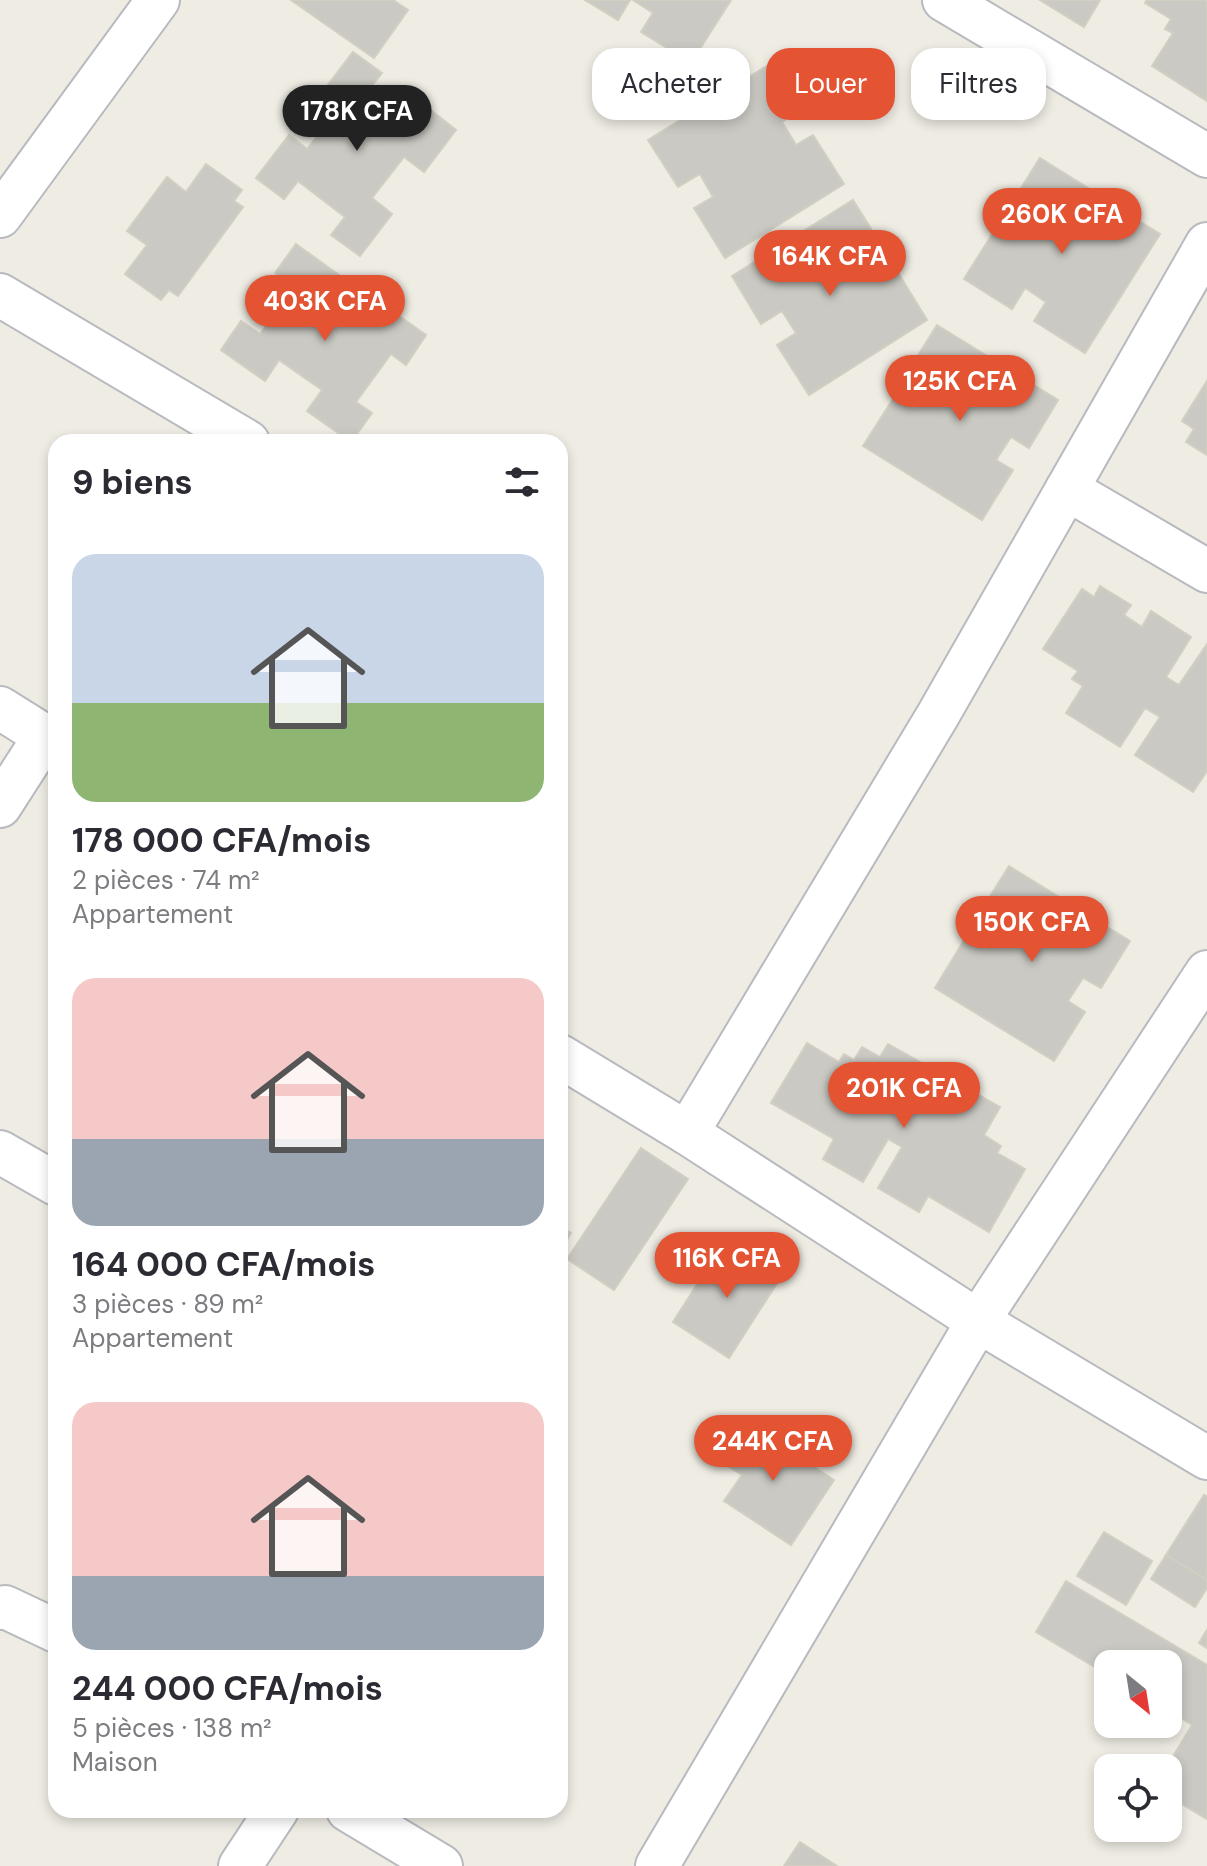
<!DOCTYPE html>
<html lang="fr">
<meta charset="utf-8">
<style>
:root{--surface:#fff;--page:#f7f7f7;--text:#2b2b33;--muted:#7c7c81;--accent:#e45433}
body{margin:0;font-family:"DM Sans",sans-serif;background:var(--page);color:var(--text);height:100vh;display:flex;flex-direction:column;font-size:30px;white-space:nowrap}
*{box-sizing:border-box;margin:0}
p{font-size:26px;color:var(--muted)}
.icon{flex:none;width:44px;height:44px;fill:none;stroke:currentColor;stroke-width:2;stroke-linecap:round;stroke-linejoin:round}
.map{position:relative;flex:1;overflow:hidden}
.details{position:absolute;left:48px;top:434px;width:520px;height:1384px;display:flex;flex-direction:column;background:var(--surface);border-radius:24px;box-shadow:0 4px 12px #0003}
.details>*{flex:none}
.guide{position:absolute;left:592px;top:48px;width:494px;height:72px;display:flex;gap:16px}
.needle{width:52px;rotate:150deg}
.fabs{position:absolute;left:1094px;top:1650px;display:grid;gap:16px}
.fabs a{display:grid;place-items:center;width:88px;height:88px;border-radius:16px;background:var(--surface);box-shadow:0 4px 12px #0003;font-size:40px}
.price{position:absolute;translate:-50% -68px;padding:0 18px;border-radius:28px;background:var(--accent);color:#fff;font-size:26px;line-height:52px;filter:drop-shadow(0 2px 4px #0008)}
.price::after{content:'';position:absolute;left:50%;top:48px;width:24px;height:18px;margin-left:-12px;background:inherit;clip-path:polygon(0 0,100% 0,50% 100%)}
.price.on{background:#222;color:#fff}
ul{padding:0;list-style:none}
li{display:grid;align-content:center;gap:16px;height:424px;padding:0 24px}
li span{display:grid;place-items:center;height:248px;border-radius:24px;color:#555}
li>.icon{margin-inline-start:auto}
span .icon{width:144px;height:144px;fill:#fffc;stroke-width:1}
li b{font-size:34px}
h2{display:flex;justify-content:space-between;align-items:center;height:96px;padding:0 24px;font-size:34px}
.tag{padding:0 28px;border-radius:24px;background:var(--surface);box-shadow:0 4px 12px #0003;font-size:28px;line-height:72px}
.tag.on{background:var(--accent);color:#fff}
.map>svg:first-child{display:block}
</style>
<div class="map">
<svg width="1207" height="1866" viewBox="0 0 1207 1866">
<rect width="100%" height="100%" fill="#eeece3"/>
<!-- building -->
<g fill="#cac9c3" stroke="#d2cfc2" stroke-width="2">
<path d="M291,0h102l15,10 -34,48z"/>
<path d="M585,0h45l-12,20z"/>
<path d="M633,0h98l-40,63 -50,-31 12,-19z"/>
<path d="M1040,0h60l-16,27z"/>
<path d="M1147,0h60v101l-55,-35 21,-33 -8,-4 6,-10 -26,-16z"/>
<path d="M353,52l29,21 -11,14 47,36 10,-15 28,22 -32,42 -20,-15 -32,41 20,16 -32,42 -29,-21 14,-18 -47,-36 -14,18 -28,-21 33,-43 18,14 32,-41 -18,-14z"/>
<path d="M770,64l30,47 -18,11 14,23 17,-10 31,49 -119,74 -31,-50 19,-11 -13,-23 -22,13 -30,-47z"/>
<path d="M1040,158l48,30 -12,18 24,14 10,-17 50,31 -75,119 -51,-32 12,-19 -21,-14 -13,21 -48,-30z"/>
<path d="M206,164l36,26 -8,11 9,6 -65,89 -9,-6 -8,10 -36,-26 22,-29 -20,-14 40,-54 19,15z"/>
<path d="M853,200l30,48 -18,10 14,23 18,-10 30,49 -118,75 -32,-50 19,-12 -14,-22 -21,13 -29,-48z"/>
<path d="M296,244l43,31 -13,18 43,30 13,-19 44,31 -20,30 -15,-11 -35,48 16,11 -21,29 -44,-31 15,-21 -43,-30 -14,21 -44,-31 20,-29 19,13 34,-48 -19,-13z"/>
<path d="M937,325l121,75 -29,48 -18,-11 -15,23 17,10 -31,50 -119,-74 32,-50 19,12 14,-22 -21,-13z"/>
<path d="M1207,381v74l-21,-13 8,-13 -12,-8z"/>
<path d="M1100,586l31,19 -7,10 18,12 9,-16 40,26 -25,40 13,8 28,-41v127l-14,21 -58,-37 25,-38 -15,-9 -25,39 -54,-34 17,-27 -11,-7 6,-8 -35,-22 39,-60 12,8z"/>
<path d="M1009,866l121,75 -29,47 -18,-10 -15,23 17,11 -31,49 -119,-73 31,-51 20,12 13,-22 -20,-13z"/>
<path d="M807,1043l32,19 5,-8 10,6 8,-13 18,10 8,-13 41,23 -23,39 15,9 23,-40 56,32 -16,28 17,11 -4,7 28,16 -36,63 -61,-36 -9,16 -41,-24 24,-41 -14,-8 -25,43 -40,-23 11,-20 -63,-36z"/>
<path d="M641,1148l47,31 -74,111 -47,-31z"/>
<path d="M560,1227l11,6 -11,18z"/>
<path d="M725,1241l56,36 -52,81 -56,-36z"/>
<path d="M744,1421l90,59 -43,65 -67,-44 18,-26 -24,-15z"/>
<path d="M1204,1495l3,1v84l-41,-25z"/>
<path d="M1104,1532l48,29 -26,44 -49,-29z"/>
<path d="M1166,1555l41,25v8l-12,19 -44,-28z"/>
<path d="M1066,1581l141,84v154l-39,-23 -2,-28 26,-43 -24,-15v-46h-60v11l-72,-43z"/>
<path d="M1207,1630v18l-8,-5z"/>
<path d="M800,1842l37,24h-53z"/>
</g>
<g fill="none" stroke-linecap="round" stroke-linejoin="round">
<defs>
<g id="minor">
<path d="M944,0l263,156"/>
<path d="M0,216l158,-216"/>
<path d="M0,295l248,147"/>
<path d="M1067,489l140,82"/>
<path d="M0,708l56,35"/>
<path d="M0,806l45,-70"/>
<path d="M560,1056l127,77 291,188 229,137"/>
<path d="M687,1133l251,-418 269,-471"/>
<path d="M0,1152l56,32"/>
<path d="M0,1608l5,-1 51,24"/>
<path d="M348,1810l93,56"/>
<path d="M240,1866l37,-56"/>
<path d="M657,1866l321,-545 229,-349"/>
</g>
</defs>
<!-- minor casing -->
<use href="#minor" stroke="#b8babf" stroke-width="46"/>
<!-- minor -->
<use href="#minor" stroke="#fff" stroke-width="42"/>
</g>
</svg>
<div class="fabs">
<a><svg class="needle" viewBox="-14 -14 28 28"><path d="M0-13l5 13h-10z" fill="#e53935"/><path d="M0 13l5-13h-10z" fill="#7c7c81"/></svg></a>
<a><svg class="icon" aria-label="locate" viewBox="0 0 24 24"><circle cx="12" cy="12" r="6"/><path d="M12 2v4M12 18v4M2 12h4M18 12h4"/></svg></a>
</div>
<b class="price on" style="left:357px;top:153px">178K CFA</b>
<b class="price" style="left:1062px;top:256px">260K CFA</b>
<b class="price" style="left:830px;top:298px">164K CFA</b>
<b class="price" style="left:325px;top:343px">403K CFA</b>
<b class="price" style="left:960px;top:423px">125K CFA</b>
<b class="price" style="left:1032px;top:964px">150K CFA</b>
<b class="price" style="left:904px;top:1130px">201K CFA</b>
<b class="price" style="left:727px;top:1300px">116K CFA</b>
<b class="price" style="left:773px;top:1483px">244K CFA</b>
<div class="guide">
<a class="tag">Acheter</a>
<a class="tag on">Louer</a>
<a class="tag">Filtres</a>
</div>
<section class="details">
<h2>9 biens<svg class="icon" aria-label="filters" viewBox="0 0 24 24"><path d="M4 7h16M4 17h16"/><circle cx="9" cy="7" r="2"/><circle cx="15" cy="17" r="2"/></svg></h2>
<ul>
<li><span style="background:linear-gradient(#c9d6e8 60%,#8fb573 0)"><svg class="icon" aria-label="home" viewBox="0 0 24 24"><path d="M3 11l9-7 9 7M6 9v11h12V9"/></svg></span><div><b>178 000 CFA/mois</b><p>2 pièces · 74 m²</p><p>Appartement</p></div></li>
<li><span style="background:linear-gradient(#f6c9c9 65%,#9aa5b1 0)"><svg class="icon" aria-label="home" viewBox="0 0 24 24"><path d="M3 11l9-7 9 7M6 9v11h12V9"/></svg></span><div><b>164 000 CFA/mois</b><p>3 pièces · 89 m²</p><p>Appartement</p></div></li>
<li><span style="background:linear-gradient(#f6c9c9 70%,#9aa5b1 0)"><svg class="icon" aria-label="home" viewBox="0 0 24 24"><path d="M3 11l9-7 9 7M6 9v11h12V9"/></svg></span><div><b>244 000 CFA/mois</b><p>5 pièces · 138 m²</p><p>Maison</p></div></li>
</ul>
</section>
</div>
